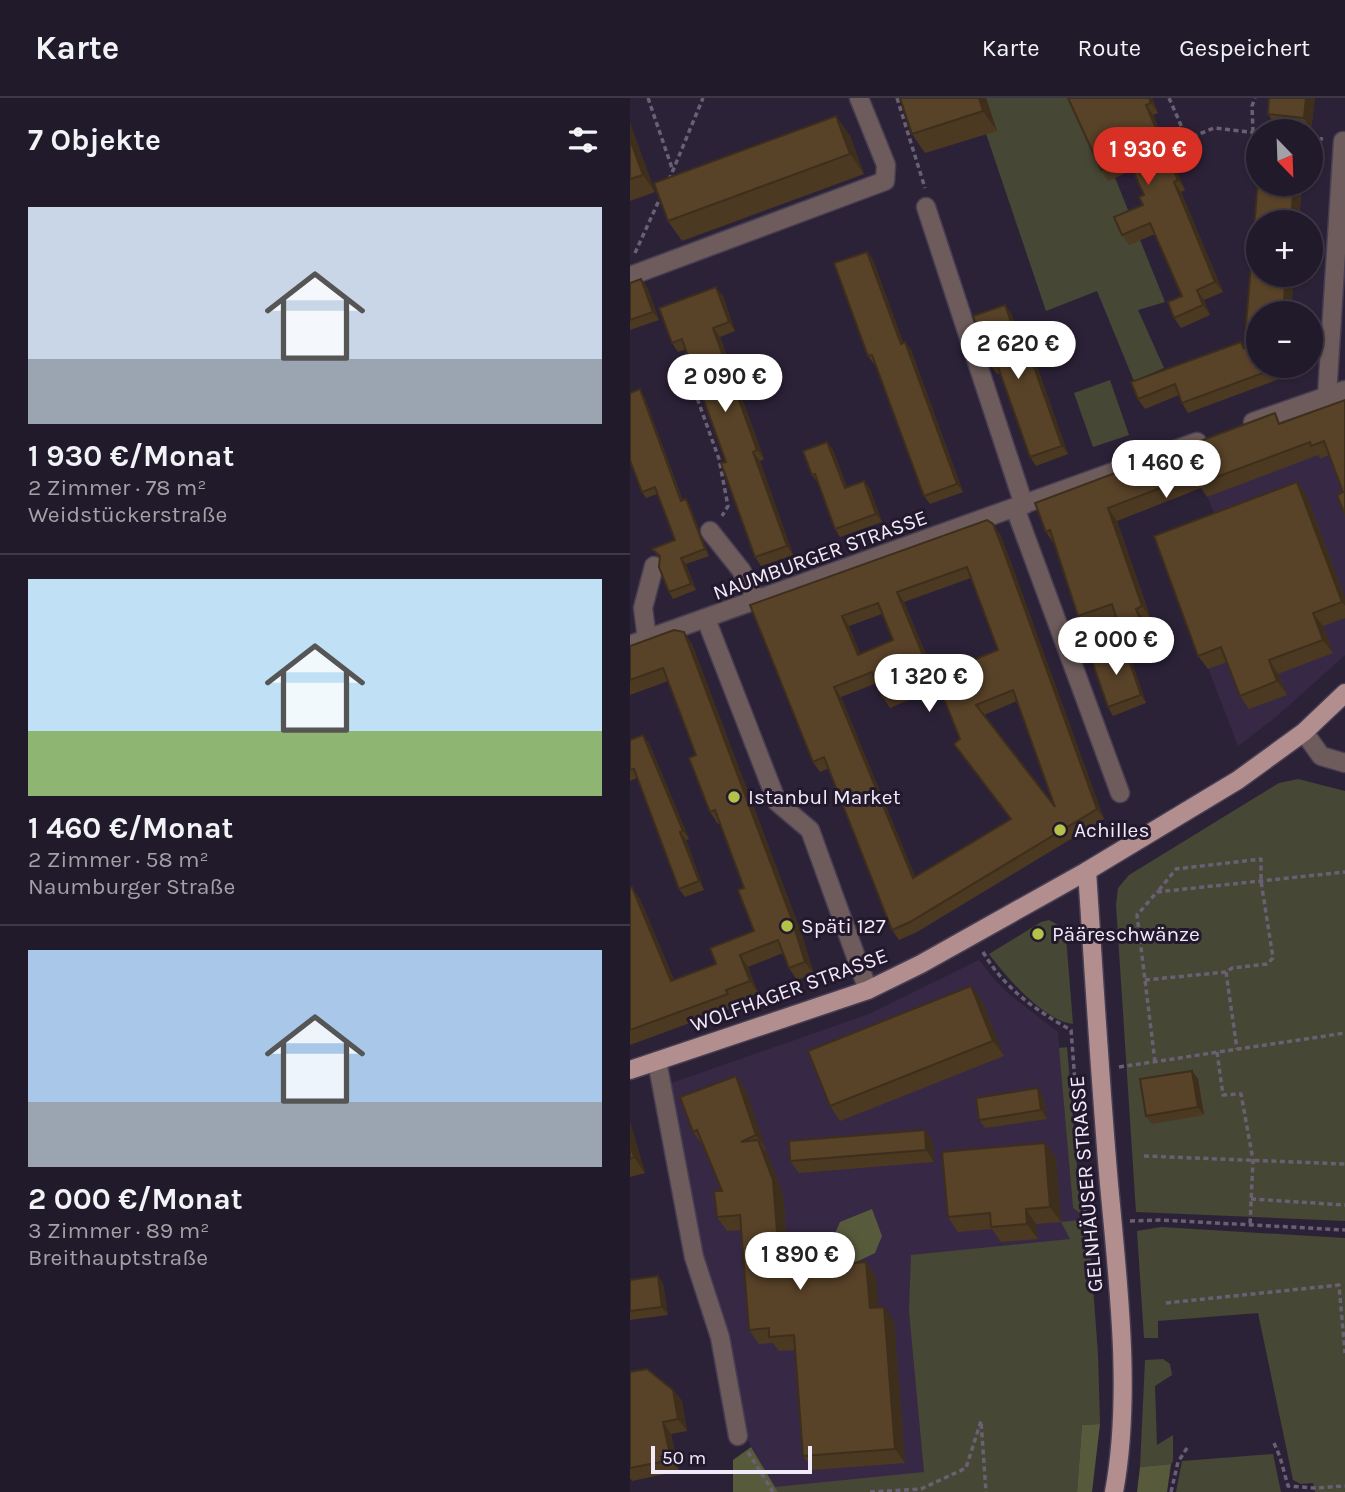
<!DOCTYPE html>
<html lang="de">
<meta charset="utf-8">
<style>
:root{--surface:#211a2a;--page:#2d2736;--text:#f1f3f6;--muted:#a2a1a8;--line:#3e3847;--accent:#d93025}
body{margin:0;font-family:Karla,sans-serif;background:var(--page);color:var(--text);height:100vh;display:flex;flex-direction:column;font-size:26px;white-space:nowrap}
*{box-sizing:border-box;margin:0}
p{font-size:23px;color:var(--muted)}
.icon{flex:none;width:38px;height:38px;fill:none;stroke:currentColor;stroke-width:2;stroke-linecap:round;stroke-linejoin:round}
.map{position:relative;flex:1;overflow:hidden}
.sheet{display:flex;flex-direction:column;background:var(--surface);width:630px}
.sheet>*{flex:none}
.needle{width:46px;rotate:157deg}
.controls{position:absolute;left:616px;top:21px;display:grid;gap:14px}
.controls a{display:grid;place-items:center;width:77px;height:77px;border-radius:50%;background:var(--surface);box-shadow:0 2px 5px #0004,0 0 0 2px var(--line);font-size:35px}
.scale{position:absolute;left:21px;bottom:18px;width:161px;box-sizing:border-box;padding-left:7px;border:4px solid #f1eaf9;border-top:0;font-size:19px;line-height:24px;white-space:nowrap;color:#f1eaf9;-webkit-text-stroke:5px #23192d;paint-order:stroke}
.price{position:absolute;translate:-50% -60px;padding:0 16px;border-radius:24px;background:#fff;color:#222;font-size:23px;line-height:46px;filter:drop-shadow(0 2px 4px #0008)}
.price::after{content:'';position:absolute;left:50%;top:42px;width:21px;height:16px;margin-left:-10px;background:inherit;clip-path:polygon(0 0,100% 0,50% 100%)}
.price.selected{background:var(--accent);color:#fff}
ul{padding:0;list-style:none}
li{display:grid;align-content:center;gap:14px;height:371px;padding:0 28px}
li+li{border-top:2px solid var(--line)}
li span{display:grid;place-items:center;height:217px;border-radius:0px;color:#555}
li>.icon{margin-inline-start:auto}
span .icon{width:126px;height:126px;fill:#fffc;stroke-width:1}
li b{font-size:30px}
h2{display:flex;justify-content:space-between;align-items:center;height:84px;padding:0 28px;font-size:30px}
header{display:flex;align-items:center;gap:42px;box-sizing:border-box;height:98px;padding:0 35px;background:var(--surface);border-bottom:2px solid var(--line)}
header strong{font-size:33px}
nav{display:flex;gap:38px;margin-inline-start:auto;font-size:24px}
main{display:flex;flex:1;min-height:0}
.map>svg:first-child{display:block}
</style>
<header>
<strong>Karte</strong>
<nav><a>Karte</a><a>Route</a><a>Gespeichert</a></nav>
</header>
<main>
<section class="sheet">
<h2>7 Objekte<svg class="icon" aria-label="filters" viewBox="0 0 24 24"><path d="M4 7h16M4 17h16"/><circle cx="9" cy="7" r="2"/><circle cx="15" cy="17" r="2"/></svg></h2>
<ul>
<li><span style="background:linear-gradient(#c9d6e8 70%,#9aa5b1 0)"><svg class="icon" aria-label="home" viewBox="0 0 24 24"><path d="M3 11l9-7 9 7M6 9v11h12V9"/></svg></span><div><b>1 930 €/Monat</b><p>2 Zimmer · 78 m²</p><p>Weidstückerstraße</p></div></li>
<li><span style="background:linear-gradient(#bfe0f5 70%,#8fb573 0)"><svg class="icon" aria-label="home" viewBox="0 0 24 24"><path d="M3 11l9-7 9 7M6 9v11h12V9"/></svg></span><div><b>1 460 €/Monat</b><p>2 Zimmer · 58 m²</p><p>Naumburger Straße</p></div></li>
<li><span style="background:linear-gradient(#a9c7e8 70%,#9aa5b1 0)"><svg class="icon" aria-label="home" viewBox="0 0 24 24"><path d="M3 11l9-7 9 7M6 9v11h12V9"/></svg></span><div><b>2 000 €/Monat</b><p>3 Zimmer · 89 m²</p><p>Breithauptstraße</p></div></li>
</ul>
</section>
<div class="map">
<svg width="715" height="1394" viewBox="0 0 715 1394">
<rect width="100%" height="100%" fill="#2c2238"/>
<!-- built -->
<g fill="#372945">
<path d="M679,331l11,30 25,-10v206l-69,62 -38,29 -75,-196 57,-22 -28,-70z"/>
<path d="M349,862l14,18 18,18 47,36 15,176 15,11 10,136 2,69 -18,1 -5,67h-299l-27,-45 -5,-13 -44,-169 -36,-180 203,-71z"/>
</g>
<!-- green -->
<g fill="#464734">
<path d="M344,0h109l82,204 -27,8 26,58 -30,13 -37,-90 -51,20z"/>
<path d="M480,282l19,55 -36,12 -19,-54z"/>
<path d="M668,681l47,12v430l-209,-9 -20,-307 2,-17 11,-13 150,-92z"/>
<path d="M419,822l11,6 6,11 7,87c-29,-3 -67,-47 -84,-70l52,-32z"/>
<path d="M437,949l14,167 -8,-6 -14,-160z"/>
<path d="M458,1121l10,136 2,69 -18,1 -5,67h-299l-3,-5 149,-15 -15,-161 2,-56 159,-16 -9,-17z"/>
<path d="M531,1129l184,11v254h-30l-2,-9 -12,1 -8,-4 -35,-167 -100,8v17h-14l-7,-107z"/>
<path d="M533,1261l7,5 2,11 -17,11 2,59 16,-10v26l-2,3 -31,3 5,-107z"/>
<path d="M643,1356l8,38h-105l6,-31z"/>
</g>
<!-- forest -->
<g fill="#585b3b">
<path d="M242,1111l10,27 -7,17 -23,11 -24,-1 2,-18 10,-23z"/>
<path d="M470,1326l-8,68h-15l5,-67z"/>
<path d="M121,1349l27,45h-45v-32z"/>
<path d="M541,1366l-4,28h-30l3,-25z"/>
</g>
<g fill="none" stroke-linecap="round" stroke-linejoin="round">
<defs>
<g id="minor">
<path d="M296,109l98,298"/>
<path d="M0,178l255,-95 1,-16 -27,-67"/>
<path d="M697,298l16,-255"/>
<path d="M623,324l92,-32"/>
<path d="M385,410l105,285"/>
<path d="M80,433l31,39 16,31"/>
<path d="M76,521l71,183 33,28 58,160"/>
<path d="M17,541l-4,-31 11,-42"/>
<path d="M0,547l567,-203"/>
<path d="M674,634l17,24 24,7"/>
<path d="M27,963l37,196 26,80 18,99"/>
</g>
<g id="major">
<path d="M457,773c7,105 13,209 22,313 9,98 23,211 5,308"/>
<path d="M0,972l238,-80 53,-26 166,-93 151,-91 66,-48 41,-39"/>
</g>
</defs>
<!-- minor casing -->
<use href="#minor" stroke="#483e53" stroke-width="21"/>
<!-- major casing -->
<use href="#major" stroke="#483e53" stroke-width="21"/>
<!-- path -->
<g stroke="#696074" stroke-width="3.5" stroke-dasharray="5 3.5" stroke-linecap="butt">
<path d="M18,0l25,73"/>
<path d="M267,0l28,90"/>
<path d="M539,0l18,41 27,-11 44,5"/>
<path d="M623,34l-1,-26 3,-8"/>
<path d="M681,40l12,1"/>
<path d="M39,82l34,-82"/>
<path d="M5,155l26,-57"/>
<path d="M53,261l36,100 9,47 -6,10"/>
<path d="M529,792l17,-21 85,-10v22l12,77 -6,6 -35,4 -6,4 11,77"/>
<path d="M353,854c21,36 52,58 88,78l14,181 7,10"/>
<path d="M515,882l81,-8"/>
<path d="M587,954l6,43 18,-1 12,66 -3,65"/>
<path d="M525,964l-18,-147 20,-23 188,-20"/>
<path d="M489,969l226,-34"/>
<path d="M514,1058l201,8"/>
<path d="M621,1101l94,6"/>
<path d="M500,1123l31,-1 184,10"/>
<path d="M536,1205l173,-18 6,68"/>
<path d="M644,1345l6,14 8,29 27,2 30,-2"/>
<path d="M118,1354l25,40"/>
<path d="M240,1394l51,-3 45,-21 15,-47 5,71"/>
<path d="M541,1394l7,-30 9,-14"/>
</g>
<!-- minor -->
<use href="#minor" stroke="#6d5c5b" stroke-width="18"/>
<!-- major -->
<use href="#major" stroke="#b28f8e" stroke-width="18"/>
</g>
<!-- wall -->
<g fill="#4c3922" fill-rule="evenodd">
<path d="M356,0l11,33 -72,22 -13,-19z"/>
<path d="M522,0l6,15 -5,2 32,75 -4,2 42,100 -19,8 6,15 -29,13 -7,-10 8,-22 -27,-62 -26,11 -7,-10 21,-30 1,-10 -11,-25 -25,11 -7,-11z"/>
<path d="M685,0l-4,31 -36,-4 -7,-11z"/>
<path d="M206,18l14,20 14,38 -182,67 -14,-20z"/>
<path d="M0,25l25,69 -25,9z"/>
<path d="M628,86h44l-17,193 -97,36 -6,-10 -3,-8 -34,14 -7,-10 106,-52z"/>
<path d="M237,154l6,8 30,83 2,-1 6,8 52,142 -33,12 -6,-8 -49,-132h-1l-6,-8z"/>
<path d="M11,181l6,8 12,33 -29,10v-47z"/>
<path d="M93,198l12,35 -15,6 44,122 -4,2 33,94 -32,11 -6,-9 -29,-95 -40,-113 -8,3 -6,-9z"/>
<path d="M381,215l15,41 3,-1 6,8 33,93 -32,12 -6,-9 -30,-84 -3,1 -6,-8z"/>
<path d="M14,298l39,105 7,5 19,50 -23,8 10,26 -23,9 -4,-7 -9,-34 -8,-9 23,-9 -18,-46 -11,4 -4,-6z"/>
<path d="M715,302l-2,92 -14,-37 -9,4 -2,-4 -111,42 -6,-9 -84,33 34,98 -6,2 4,11 -21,7 -9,-13 -2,-8 -30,11 -9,-13 -24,-72 -8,-12 236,-109z"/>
<path d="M197,344l6,8 14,37 17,-6 6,8 12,33 -42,15 -5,-8 -17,-46 -6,-8z"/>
<path d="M667,384l10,14 38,102v20l-22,8 10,27 -55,21 9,21 -38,14 -9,-13 -13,-34 -19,7 -10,-13z"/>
<path d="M370,436l104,285 -187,113 -18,8 -7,-10 -63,-162 -9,4 -7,-10 -63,-157zM341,480l27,72 -63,26 -31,-74zM252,516l11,26 -33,14 -11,-28zM247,585l6,15 7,10 49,-21 21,52 -6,5 57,75 -96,58 -74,-180zM387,603l38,106 -71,-92z"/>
<path d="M62,546l109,288 13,42 -17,6 -8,-12 -6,-15 -35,14 10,26 -23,9 1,4 -106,39v-157l10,11 34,81 42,-16 38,-33 -10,-43 -24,-65 -2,1 -8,-12 -14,-57 -28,-74 -38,14v-49z"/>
<path d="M494,548l5,8 17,49 -33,13 -5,-9z"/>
<path d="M0,642l19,3 40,96 -3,1 18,50 -19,7 -6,-8 -42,-111 -7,3z"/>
<path d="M352,903l22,55 -164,65 -10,-15z"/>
<path d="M562,973l6,8 6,36 -52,9 -6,-8z"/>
<path d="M106,978l10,15 20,59h-1l3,5 15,39 6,74 77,-6 10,15 2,31 16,13 11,142 -92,7 -10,-14 -8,-106 -16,1 -6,-8 -14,1 -10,-14 -8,-100 -14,1 -10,-14 5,-26 -19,-45 -10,-14z"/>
<path d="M413,998l4,23 -62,9 -6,-8z"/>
<path d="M0,1024l15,51 -15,4z"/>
<path d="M303,1044l1,20 -135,11 -9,-12z"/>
<path d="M415,1045l11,15 5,64 -25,2 2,15 -37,3 -9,-13 -34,3 -10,-15z"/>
<path d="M28,1178l5,8 5,31 -38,5v-40z"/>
<path d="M0,1274l43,18 9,11 5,30 -16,3 8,37 -47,10 -2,-3z"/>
</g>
<!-- shaded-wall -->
<g fill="#3e2e1c">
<path d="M349,0h7l11,33 -14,-20z"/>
<path d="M519,0h3l6,15 -7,-10z"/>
<path d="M676,0h9l-4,31 -7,-11z"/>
<path d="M516,7l7,10 32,75 -7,-10z"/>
<path d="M206,18l14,20 14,38 -14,-20z"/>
<path d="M0,25l25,69 -12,-17 -13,-36z"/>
<path d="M544,84l7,10 42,100 -8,-10z"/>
<path d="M664,86h8l-4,38h-7z"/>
<path d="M237,154l6,8 34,92 -6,-8z"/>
<path d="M656,177h8l-3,38h-8z"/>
<path d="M11,181l6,8 12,33 -6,-8z"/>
<path d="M86,189l7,9 12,35 -6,-9z"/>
<path d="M567,192l7,10 6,15 -7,-10z"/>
<path d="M375,207l6,8 18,50 -6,-8z"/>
<path d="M83,230l7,9 44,122 -7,-9z"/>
<path d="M275,244l6,8 52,142 -6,-8z"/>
<path d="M399,255l6,8 33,93 -6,-8z"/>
<path d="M649,268h7l-1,11 -6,-10z"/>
<path d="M10,291l4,7 41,112 -4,-7z"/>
<path d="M197,344l6,8 17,46 -5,-8z"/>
<path d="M123,354l7,9 33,94 -6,-9z"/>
<path d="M234,383l6,8 12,33 -6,-8z"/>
<path d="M667,384l10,14 38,102v8l-3,-4z"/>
<path d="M56,401l4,7 19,50 -4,-7z"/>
<path d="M478,410l9,13 34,98 -9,-13z"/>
<path d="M363,426l7,10 11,28 93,257 -7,-10z"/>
<path d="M51,460l5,6 10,26 -5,-6z"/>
<path d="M267,494l7,10 35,85 -7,-10z"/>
<path d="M506,511l9,12 4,11 -9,-13z"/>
<path d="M683,515l10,13 10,27 -10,-13z"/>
<path d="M212,518l7,10 16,39 -7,-10z"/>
<path d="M54,534l8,12 109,288 13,42 -9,-12z"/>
<path d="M494,548l5,8 17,49 -5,-8z"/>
<path d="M639,562l9,14 9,21 -10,-14z"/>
<path d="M204,589l7,10 79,191 -7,-10z"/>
<path d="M13,637l6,8 40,96 -6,-8z"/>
<path d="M50,734l6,8 18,50 -5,-9z"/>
<path d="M2,789l8,12 39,94 -8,-12z"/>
<path d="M110,857l8,12 10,26 -8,-12z"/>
<path d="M341,888l11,15 22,55 -11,-15z"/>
<path d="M562,973l6,8 6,36 -6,-8z"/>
<path d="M106,978l10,15 20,59 -10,-15z"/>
<path d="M408,990l5,8 4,23 -6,-9z"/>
<path d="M0,1024l15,51 -11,-16 -4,-14z"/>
<path d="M295,1032l8,12 1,20 -8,-12z"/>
<path d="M128,1042l10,15 15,39 7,90 -10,-15z"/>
<path d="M415,1045l11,15 5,64 -11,-15z"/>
<path d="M396,1111l10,15 2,15 -11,-15z"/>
<path d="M236,1164l10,15 4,46 -10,-15z"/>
<path d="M28,1178l5,8 5,31 -6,-8z"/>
<path d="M254,1209l10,14 11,142 -10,-14z"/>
<path d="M43,1292l9,11 5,30 -9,-12z"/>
<path d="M33,1324l8,12 8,37 -8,-11z"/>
</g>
<!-- building -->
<g fill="#584228" stroke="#3e2e1c" stroke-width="2" fill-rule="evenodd">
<path d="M270,0h79l4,13 -71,23z"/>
<path d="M438,0h81l2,5 -5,2 32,75 -4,2 41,100 -18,8 6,15 -29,13 -6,-16 14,-6 -32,-73 -28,12 -8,-18 29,-12 -4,-8 5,-2 -16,-36 -27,11z"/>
<path d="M639,0h37l-2,20 -36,-4z"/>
<path d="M206,18l14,38 -182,67 -14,-38z"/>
<path d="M0,41l13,36 -13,4z"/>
<path d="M628,83v3h36l-3,38h-33v53h28l-3,38h-25v53h21v1l-97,36 -7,-19 -37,15 -7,-17 110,-40 3,7z"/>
<path d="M237,154l34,92 4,-2 52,142 -33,12 -52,-141 -4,1 -34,-93z"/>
<path d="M11,181l12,33 -23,8v-37z"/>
<path d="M86,189l13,35 -16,6 44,122 -4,2 34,94 -32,11 -34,-94 5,-1 -44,-123 -10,4 -13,-35z"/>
<path d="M375,207l18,50 6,-2 33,93 -32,11 -33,-93 -6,2 -18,-50z"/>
<path d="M10,291l41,112 5,-2 19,50 -24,9 10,26 -22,8 -10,-25 1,-11 -8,-7 23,-9 -20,-53 -13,5 -12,-32v-67z"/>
<path d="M715,302v115l-8,-20 6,-3 -19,-51 -13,5 -1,-4 -112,42 -4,-9 -86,33 34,98 -6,3 4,10 -21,7 -7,-22 -34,12 -28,-86 -4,2 -11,-29 240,-90 4,11z"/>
<path d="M197,344l18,46 19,-7 12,33 -41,15 -20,-55 -3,1 -9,-24z"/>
<path d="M667,384l45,120 -29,11 10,27 -54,20 8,21 -37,15 -19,-49 -23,9 -44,-120z"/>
<path d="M357,422l6,4 11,28 93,257 -187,113 -18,8 -68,-173 -11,5 -63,-157zM337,469l31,83 -63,26 25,63 -6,5 57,75 -98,59 -79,-191 38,-15 11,26 49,-21 -35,-85zM248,505l15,37 -35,15 -16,-39zM383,592l42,117 -79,-102z"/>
<path d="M44,532l10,2 108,288 13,42 -16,6 -11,-28 -38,15 10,26 -24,9 2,4 -98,36v-142l2,-1 39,94 45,-17 -6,-16 44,-17 -16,-41 6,-2 -29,-78 -5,2 -21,-54 7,-3 -33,-87 -33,12v-34z"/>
<path d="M494,548l17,49 -33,12 -17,-49z"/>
<path d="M13,637l40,96 -3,1 19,49 -20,8 -45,-120 -4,1v-30z"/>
<path d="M341,888l22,55 -163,65 -22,-55z"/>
<path d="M562,973l6,36 -52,9 -6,-37z"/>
<path d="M106,978l20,59 -15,7 17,-2 15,40 7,89 86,-7 4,46 14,-1 11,142 -92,7 -9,-121 -25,2v-9l-20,2 -9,-115 -23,2 -3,-26h8l-25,-61 -4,2 -13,-35z"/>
<path d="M408,990l3,22 -62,10 -3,-22z"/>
<path d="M295,1032l1,20 -136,11 -1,-20z"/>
<path d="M0,1045l4,14 -4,2z"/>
<path d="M415,1045l5,64 -24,2 1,15 -36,3 -1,-14 -42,4 -6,-65z"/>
<path d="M28,1178l4,31 -32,4v-31z"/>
<path d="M17,1271l26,21 5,29 -15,3 8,38 -41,8v-96z"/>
</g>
<!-- markers -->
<g fill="#b4c24a" stroke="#23192d" stroke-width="2.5">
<circle cx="104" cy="699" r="7"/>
<circle cx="430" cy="732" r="7"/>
<circle cx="157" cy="828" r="7"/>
<circle cx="408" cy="836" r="7"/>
</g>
<g text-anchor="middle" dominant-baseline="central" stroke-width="6" stroke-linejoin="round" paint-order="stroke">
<!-- street labels -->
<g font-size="21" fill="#f1eaf9" stroke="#23192d">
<text transform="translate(190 457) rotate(-20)">NAUMBURGER STRASSE</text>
<text transform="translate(159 892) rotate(-20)">WOLFHAGER STRASSE</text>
<text transform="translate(456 1086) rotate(-95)">GELNHÄUSER STRASSE</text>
</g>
<!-- poi labels -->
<g font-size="21" fill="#f1eaf9" stroke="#23192d" text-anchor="start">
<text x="118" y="699">Istanbul Market</text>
<text x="444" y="732">Achilles</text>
<text x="171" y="828">Späti 127</text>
<text x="422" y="836">Pääreschwänze</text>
</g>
</g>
</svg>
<div class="controls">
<a><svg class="needle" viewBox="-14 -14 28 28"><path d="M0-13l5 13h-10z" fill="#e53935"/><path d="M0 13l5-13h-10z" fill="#a2a1a8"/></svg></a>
<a>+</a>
<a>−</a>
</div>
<div class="scale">50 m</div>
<b class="price selected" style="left:518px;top:89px">1 930 €</b>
<b class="price" style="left:388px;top:283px">2 620 €</b>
<b class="price" style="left:95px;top:316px">2 090 €</b>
<b class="price" style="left:536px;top:402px">1 460 €</b>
<b class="price" style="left:486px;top:579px">2 000 €</b>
<b class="price" style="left:299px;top:616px">1 320 €</b>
<b class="price" style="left:170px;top:1194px">1 890 €</b>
</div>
</main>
